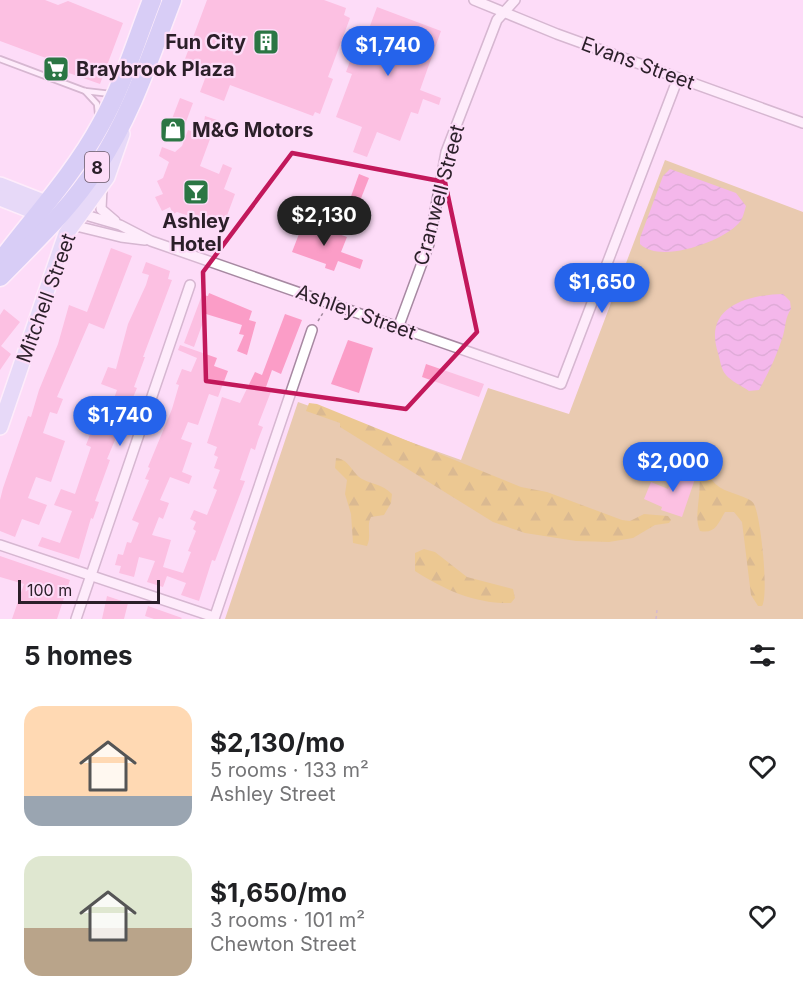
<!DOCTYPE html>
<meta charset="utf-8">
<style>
:root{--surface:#fff;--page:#f2f2f2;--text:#202124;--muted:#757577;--accent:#2563eb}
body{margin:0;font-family:Inter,sans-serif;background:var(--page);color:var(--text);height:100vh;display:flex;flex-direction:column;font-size:22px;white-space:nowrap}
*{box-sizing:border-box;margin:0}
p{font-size:20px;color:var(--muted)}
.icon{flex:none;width:33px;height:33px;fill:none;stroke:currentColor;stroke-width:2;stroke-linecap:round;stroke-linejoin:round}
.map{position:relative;height:619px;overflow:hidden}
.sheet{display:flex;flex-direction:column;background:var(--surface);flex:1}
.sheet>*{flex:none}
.scale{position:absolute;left:18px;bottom:15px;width:142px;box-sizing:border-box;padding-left:6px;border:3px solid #2b1f29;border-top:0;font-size:16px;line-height:21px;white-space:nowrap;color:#2b1f29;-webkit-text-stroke:4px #fddcf8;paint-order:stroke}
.price{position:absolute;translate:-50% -51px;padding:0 14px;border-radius:21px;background:var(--accent);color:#fff;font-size:20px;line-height:39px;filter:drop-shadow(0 2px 3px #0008)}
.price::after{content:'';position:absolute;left:50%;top:36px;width:18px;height:14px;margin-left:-9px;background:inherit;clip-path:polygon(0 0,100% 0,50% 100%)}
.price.on{background:#222;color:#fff}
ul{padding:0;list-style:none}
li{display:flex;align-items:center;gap:18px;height:150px;padding:0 24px}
li span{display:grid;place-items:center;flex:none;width:168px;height:120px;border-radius:18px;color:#555}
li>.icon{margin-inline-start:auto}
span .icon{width:72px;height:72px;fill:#fffc;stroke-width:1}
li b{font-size:26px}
h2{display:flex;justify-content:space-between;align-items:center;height:72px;padding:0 24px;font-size:26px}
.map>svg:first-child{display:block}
</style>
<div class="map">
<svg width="803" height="619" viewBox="0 0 803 619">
<defs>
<pattern id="forest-firs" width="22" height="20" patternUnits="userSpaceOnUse" patternTransform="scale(1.5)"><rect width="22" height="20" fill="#d7af18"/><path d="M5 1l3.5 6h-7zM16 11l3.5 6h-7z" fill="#af8e16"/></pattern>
<pattern id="water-waves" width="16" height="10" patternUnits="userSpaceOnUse" patternTransform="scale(1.5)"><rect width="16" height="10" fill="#e88adc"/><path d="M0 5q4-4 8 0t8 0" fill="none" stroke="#bc70b2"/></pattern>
</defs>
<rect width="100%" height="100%" fill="#fddcf8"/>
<!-- green -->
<path fill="#d0b35a" d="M665,160l138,52v407h-578l73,-217 163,58 27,-72 81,26z"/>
<!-- forest -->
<g fill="url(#forest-firs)">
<path d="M309,403l8,1 204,83 26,5 75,28 8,1 14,-7 24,2 3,4 -2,3 -14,2 -22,13 -24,4 -33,-1 -51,-8 -32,-11 -153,-95v-4l-34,-12z"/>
<path d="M684,449c26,12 19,25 34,37 10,8 32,10 36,18 7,13 15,92 8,102h-4l-7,-11 -9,-73 -8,-10h-9c-7,12 -10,22 -25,19 -9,-18 9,-53 -8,-65 -5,-4 -11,-4 -16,-9l2,-7z"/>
<path d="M336,458c13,1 16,15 26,21 12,6 20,5 30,15l-1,9 -7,12 -13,2c-5,9 1,19 -4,29l-14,-3 -2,-29 -6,-20 2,-14 -12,-12z"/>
<path d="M424,549l11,3 32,25 46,12 2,9 -4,5c-36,1 -66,-13 -96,-32v-18z"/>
</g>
<!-- water -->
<g fill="url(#water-waves)">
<path d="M670,169l66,24 10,13c-2,6 -3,13 -7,17 -17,19 -79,41 -99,21v-6l23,-62z"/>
<path d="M783,294l7,7 1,8c-6,9 -5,16 -8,27 -6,19 -14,36 -24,54l-10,1c-7,-5 -18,-10 -23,-16 -5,-5 -6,-16 -8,-22 -15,-46 29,-58 65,-59z"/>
</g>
<!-- building -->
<g fill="#fb9dc7">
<path d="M0,0h45l13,5 10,-4 55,22 -23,61 -48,-17 2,-6 -54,-20z"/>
<path d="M207,0h117l22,8 -2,7 6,3 -22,59 5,2 -13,35 -5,-2 -2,4 -83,-31 -6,16 -24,-9 6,-16 -24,-9z"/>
<path d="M377,7l64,24 -21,59 21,8 -2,7 -16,-6 -5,15 -7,-2 -11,29 -23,-9 -10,25 -14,-5 9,-25 -26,-10 16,-43 -6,-2 15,-41 6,3z"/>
<path d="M180,98l13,5 -10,27 -13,-6z"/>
<path d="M205,116l12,4 -17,46 19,8 4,-10 9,4 -8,21 11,5 -10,27 -14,-5 -3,7 -20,-4 1,-3 -12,-4 -4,2 -3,-7 -8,4 -7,-14 8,-3 -6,-13 6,-3 6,-16 -10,-6 3,-9 13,5 7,-6 6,-16 14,5z"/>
<path d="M359,174l10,4 -11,28 -9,-4z"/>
<path d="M304,221l43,16 -6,15 22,8 -3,9 -22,-8 -4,10 -9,-3 1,-4 -34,-12z"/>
<path d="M111,248l21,8 -28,73 -15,-6 -32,74 6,2 -6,15 -7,-2 -7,21 22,8 -14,41 -15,-5 -8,21 19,7 -8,20 -17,-6 -7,18 -15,-6v-31l3,-12 25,-72 3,1 8,-27 19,-46 11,-39 18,7z"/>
<path d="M146,262l24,9 -2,8 4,1 -29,77h2l-11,30 3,1 -30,71 3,1 -15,41 4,1 -6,17 -2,-1 -12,41 -41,-13 4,-9 18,6 12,-32 -18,-6 7,-16 14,5 16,-47 -5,-2 8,-21 7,-15 8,3 8,-22 -16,-6 7,-17 8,2 12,-45 18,-39 3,-10 -7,-2z"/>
<path d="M209,293l43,18 -3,9 7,2 -9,33 -10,-4 7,-16 -5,-1 3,-9 -36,-11 -12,33 -10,-4 18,-48 6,1z"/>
<path d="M4,309l16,13 -19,24 10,8 -11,16v-55z"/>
<path d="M285,314l17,6 -21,54 -9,-4 -6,17 6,2 -14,36 5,2 -5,13 -3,10 -4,-2 -11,32 5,1 -30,80 -3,-1 -13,41 -18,-6 5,-12 -19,-7 -4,11 -16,-5 8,-21 -16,-4 -5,20 -15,-4 2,-7 -6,-1 3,-11 5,1 4,-13 4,1 8,-20 -7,-3 17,-40 -4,-1 5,-11 -2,-1 24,-58 7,-24 -3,-1 6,-15 9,3 6,-14 -19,-8 2,-5 37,13 -3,8 14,5 -10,26 -9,-3 -11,31 -10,-3 -7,17 11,4 -10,29 10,4 -3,8 -19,-7 -10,23 9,3 -6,16 -4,-2 -7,18 19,5 -8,27 20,6 8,-21 -3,-1 8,-20 -3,-2 3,-7 -6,-3 4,-9 13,5 10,-25 -4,-2 7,-18 -6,-2 4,-11 -4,-2 3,-8 -10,-4 15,-46 18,6 15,-31 7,3z"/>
<path d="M348,340l25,8 -14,45 -28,-9z"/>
<path d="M426,364l58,20 -5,13 -57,-20z"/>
<path d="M675,468l21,8 -14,41 -21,-7 1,-3 -18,-8 7,-17 17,7z"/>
<path d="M0,556l70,24 -13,39h-45l12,-35 -24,-7z"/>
<path d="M107,596l21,7 -4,16h-22z"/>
<path d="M148,606l34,12 -1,1h-27l-9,-3z"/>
</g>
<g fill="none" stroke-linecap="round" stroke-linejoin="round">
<defs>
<g id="lane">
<path d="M0,59l85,32 26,3"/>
<path d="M85,91l12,13 1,10"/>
</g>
<g id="street">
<path d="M474,0l83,34 246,89"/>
<path d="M102,188l-1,21 14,12"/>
<path d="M82,214l38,11 31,16 410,143 117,-306"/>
<path d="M72,225l49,12 24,3"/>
<path d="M398,328l31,-84 17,-92 51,-132 18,-20"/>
<path d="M0,545l214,72"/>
<path d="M76,619l114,-334"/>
<path d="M214,619l98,-289"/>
</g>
<g id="primary">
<path d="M0,185l46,18"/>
<path d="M0,198l38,15"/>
<path d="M0,427l66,-193 41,-57 15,-43"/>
</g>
<g id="highway">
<path d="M0,262c34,-45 74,-88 101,-138 22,-39 35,-83 51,-124"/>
<path d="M0,277c34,-35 70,-68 97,-110 34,-51 53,-110 75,-167"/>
</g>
</defs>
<!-- lane casing -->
<use href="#lane" stroke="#a789a2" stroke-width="8"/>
<!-- street casing -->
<use href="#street" stroke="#a789a2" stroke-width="12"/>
<!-- primary casing -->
<use href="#primary" stroke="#fff" stroke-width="18"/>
<!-- highway casing -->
<use href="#highway" stroke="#fff" stroke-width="21"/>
<!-- path -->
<g stroke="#a38b9f" stroke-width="1.5" stroke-dasharray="3 3" stroke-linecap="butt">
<path d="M318,321l5,-8"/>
<path d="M656,619l1,-9"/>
</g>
<!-- lane -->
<use href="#lane" stroke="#fff" stroke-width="4.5"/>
<!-- street -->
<use href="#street" stroke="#fff" stroke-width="9"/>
<!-- primary -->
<use href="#primary" stroke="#ccd6f8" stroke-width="15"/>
<!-- highway -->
<use href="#highway" stroke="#aabbf4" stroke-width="18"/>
</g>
<!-- marked area -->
<path d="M0 0H803V619H0ZM292,153l153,29 32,150 -71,77 -200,-28 -3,-109z" fill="#fddcf8" fill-opacity=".55" fill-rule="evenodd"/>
<path fill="none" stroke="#c2185b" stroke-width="4.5" stroke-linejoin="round" d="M292,153l153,29 32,150 -71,77 -200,-28 -3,-109z"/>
<!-- icons -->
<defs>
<symbol id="building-square" viewBox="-11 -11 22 22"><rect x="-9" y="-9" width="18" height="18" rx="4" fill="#2b7644" stroke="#fddcf8"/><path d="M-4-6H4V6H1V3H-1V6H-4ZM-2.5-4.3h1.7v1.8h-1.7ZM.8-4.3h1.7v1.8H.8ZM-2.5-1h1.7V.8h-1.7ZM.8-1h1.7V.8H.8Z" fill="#fff"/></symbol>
<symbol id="supermarket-square" viewBox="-11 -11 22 22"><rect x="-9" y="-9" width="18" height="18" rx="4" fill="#2b7644" stroke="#fddcf8"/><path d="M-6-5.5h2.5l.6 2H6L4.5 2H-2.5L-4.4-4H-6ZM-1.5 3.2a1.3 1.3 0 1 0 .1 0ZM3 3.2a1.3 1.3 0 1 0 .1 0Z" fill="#fff"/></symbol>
<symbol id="shop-square" viewBox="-11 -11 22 22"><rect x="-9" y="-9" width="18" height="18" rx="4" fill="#2b7644" stroke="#fddcf8"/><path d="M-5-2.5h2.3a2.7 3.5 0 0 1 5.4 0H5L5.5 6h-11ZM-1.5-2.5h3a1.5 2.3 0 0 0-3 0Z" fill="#fff"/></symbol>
<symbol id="bar-square" viewBox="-11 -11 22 22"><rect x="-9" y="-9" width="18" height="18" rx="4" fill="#2b7644" stroke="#fddcf8"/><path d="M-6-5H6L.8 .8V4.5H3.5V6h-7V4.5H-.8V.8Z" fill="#fff"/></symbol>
</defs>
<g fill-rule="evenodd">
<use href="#building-square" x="251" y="27" width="30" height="30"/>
<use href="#supermarket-square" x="41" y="54" width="30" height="30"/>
<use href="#shop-square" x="158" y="115" width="30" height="30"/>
<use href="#bar-square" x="181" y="177" width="30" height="30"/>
</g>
<g text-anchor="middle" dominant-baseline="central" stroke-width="4.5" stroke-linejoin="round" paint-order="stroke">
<!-- shield labels -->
<rect fill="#fddcf8" stroke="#6a5867" stroke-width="1.5" x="85" y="152" width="24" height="30" rx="4.5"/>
<g font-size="18" font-weight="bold" fill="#2b1f29">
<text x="97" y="167">8</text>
</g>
<!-- poi labels -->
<g font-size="20" font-weight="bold" fill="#2b1f29" stroke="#fddcf8" text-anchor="start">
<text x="246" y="42" text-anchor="end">Fun City</text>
<text x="76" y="69">Braybrook Plaza</text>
<text x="192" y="130">M&amp;G Motors</text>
<text x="196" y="221" text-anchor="middle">Ashley<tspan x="196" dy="23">Hotel</tspan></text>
</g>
<!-- street labels -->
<g font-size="20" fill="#2b1f29" stroke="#fddcf8">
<text transform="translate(638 63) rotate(20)">Evans Street</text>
<text transform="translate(439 195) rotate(-75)">Cranwell Street</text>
<text transform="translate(46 298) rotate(-70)">Mitchell Street</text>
<text transform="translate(356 312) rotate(20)">Ashley Street</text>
</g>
</g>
</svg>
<div class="scale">100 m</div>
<b class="price" style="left:388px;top:77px">$1,740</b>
<b class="price on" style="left:324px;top:247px">$2,130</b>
<b class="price" style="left:602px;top:314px">$1,650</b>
<b class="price" style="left:120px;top:447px">$1,740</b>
<b class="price" style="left:673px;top:493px">$2,000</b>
</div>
<section class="sheet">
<h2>5 homes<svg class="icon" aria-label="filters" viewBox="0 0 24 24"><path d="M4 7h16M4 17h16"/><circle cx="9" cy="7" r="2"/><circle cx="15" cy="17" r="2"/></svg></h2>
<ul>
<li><span style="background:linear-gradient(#ffd9b3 75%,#9aa5b1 0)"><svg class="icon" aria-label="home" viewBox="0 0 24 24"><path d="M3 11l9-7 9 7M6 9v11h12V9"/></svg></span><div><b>$2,130/mo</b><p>5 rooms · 133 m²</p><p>Ashley Street</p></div><svg class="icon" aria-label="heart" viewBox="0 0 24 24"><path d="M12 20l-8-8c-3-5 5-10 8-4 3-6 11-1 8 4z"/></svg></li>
<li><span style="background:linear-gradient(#dfe7d0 60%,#b9a48a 0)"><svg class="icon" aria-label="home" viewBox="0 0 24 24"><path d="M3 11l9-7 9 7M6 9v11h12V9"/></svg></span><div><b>$1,650/mo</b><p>3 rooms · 101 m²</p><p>Chewton Street</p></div><svg class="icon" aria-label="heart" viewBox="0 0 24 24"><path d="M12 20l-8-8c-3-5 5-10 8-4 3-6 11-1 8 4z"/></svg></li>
</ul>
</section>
